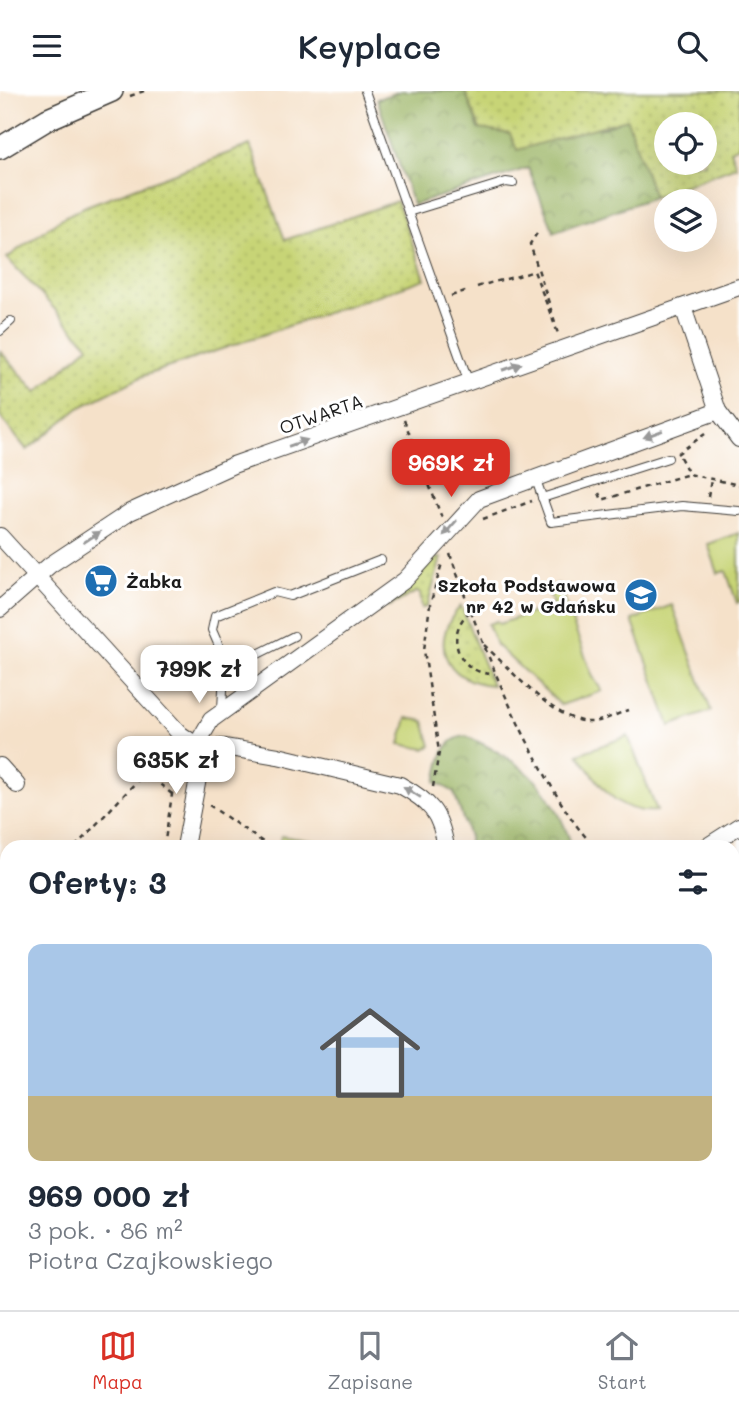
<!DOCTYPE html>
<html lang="pl">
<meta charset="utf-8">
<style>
:root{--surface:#fff;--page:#f6f6f7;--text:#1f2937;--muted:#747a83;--line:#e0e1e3;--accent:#d93025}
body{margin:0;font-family:Mali,sans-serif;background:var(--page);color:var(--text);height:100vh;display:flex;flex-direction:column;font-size:26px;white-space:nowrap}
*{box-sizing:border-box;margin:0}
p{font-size:23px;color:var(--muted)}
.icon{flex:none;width:38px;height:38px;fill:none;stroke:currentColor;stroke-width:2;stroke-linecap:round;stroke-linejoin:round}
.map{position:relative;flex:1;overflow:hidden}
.panel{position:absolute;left:0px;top:749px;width:740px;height:471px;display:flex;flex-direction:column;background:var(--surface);border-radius:21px 21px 0 0;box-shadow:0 7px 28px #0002}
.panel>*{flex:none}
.fabs{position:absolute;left:654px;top:21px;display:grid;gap:14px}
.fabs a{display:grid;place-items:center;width:63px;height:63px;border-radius:50%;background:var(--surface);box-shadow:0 7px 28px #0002;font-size:35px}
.price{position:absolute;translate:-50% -60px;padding:0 16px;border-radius:14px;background:#fff;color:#222;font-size:23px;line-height:46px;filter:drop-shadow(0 2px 4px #0008)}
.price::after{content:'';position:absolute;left:50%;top:42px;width:21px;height:16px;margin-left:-10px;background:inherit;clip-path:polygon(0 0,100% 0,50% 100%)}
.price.active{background:var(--accent);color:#fff}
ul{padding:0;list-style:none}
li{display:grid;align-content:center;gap:14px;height:371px;padding:0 28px}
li+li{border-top:2px solid var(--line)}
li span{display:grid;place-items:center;height:217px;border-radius:14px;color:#555}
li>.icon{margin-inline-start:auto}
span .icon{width:126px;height:126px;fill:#fffc;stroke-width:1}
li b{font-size:30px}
h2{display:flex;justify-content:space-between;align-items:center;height:84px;padding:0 28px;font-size:30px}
header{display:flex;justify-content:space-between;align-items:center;height:91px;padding:0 28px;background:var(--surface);font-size:32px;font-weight:600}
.menu{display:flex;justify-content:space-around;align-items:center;height:98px;border-top:2px solid var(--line);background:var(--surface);font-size:19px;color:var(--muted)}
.menu a{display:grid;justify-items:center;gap:4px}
.menu .active{color:var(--accent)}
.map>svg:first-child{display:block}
</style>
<header><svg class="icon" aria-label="menu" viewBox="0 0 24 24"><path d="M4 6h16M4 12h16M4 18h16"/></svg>Keyplace<svg class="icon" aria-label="search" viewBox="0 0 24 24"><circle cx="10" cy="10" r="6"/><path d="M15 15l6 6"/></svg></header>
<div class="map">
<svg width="739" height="1219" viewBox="0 0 739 1219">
<defs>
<pattern id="forest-crowns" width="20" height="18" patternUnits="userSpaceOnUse" patternTransform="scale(1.75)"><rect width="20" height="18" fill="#9db667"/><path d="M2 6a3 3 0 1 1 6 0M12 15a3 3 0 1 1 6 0" fill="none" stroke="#7f9354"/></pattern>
<pattern id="garden-dots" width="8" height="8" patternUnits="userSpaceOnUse" patternTransform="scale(1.75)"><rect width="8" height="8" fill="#c7d476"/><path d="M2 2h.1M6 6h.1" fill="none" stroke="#aab566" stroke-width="1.8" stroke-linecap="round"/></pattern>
</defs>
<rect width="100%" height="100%" fill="#fff"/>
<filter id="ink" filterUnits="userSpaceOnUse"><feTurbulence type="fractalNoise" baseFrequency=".0143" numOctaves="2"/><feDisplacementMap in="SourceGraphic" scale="14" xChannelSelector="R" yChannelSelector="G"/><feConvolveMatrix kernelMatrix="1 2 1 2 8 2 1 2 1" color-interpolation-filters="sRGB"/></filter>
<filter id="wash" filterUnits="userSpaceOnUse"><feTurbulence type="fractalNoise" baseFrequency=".00686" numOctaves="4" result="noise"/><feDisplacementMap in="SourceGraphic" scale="28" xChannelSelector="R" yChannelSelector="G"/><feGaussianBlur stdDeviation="1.57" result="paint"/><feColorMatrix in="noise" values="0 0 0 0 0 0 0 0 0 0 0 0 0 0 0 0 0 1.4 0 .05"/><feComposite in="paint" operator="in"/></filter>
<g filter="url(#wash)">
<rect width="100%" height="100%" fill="#f5e1c9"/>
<!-- green -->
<g fill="#c7d476" stroke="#727849" stroke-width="2">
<path d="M739,442v69l-2,1 -11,-32 -8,2 -10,-29z"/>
<path d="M558,493l35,93 9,14 -41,14 -65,-60 -8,-21 9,-3 2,3 54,-19 -5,-17z"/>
<path d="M672,514l39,106 -41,15 -38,-106z"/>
<path d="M407,627l17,3 7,25 -6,3 -25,-5z"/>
<path d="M628,645l29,75c-41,4 -57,-27 -79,-57z"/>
<path d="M281,745l71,11h-73z"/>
<path d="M13,1213h358l5,6h-376z"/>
</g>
<!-- forest -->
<g fill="url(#forest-crowns)" stroke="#5c6942" stroke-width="2">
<path d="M401,0h64l14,38 124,-1 24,-10 27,79 -100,35 -26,-64 -115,37 -36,-106z"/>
<path d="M466,645c57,26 86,48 106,111h-103v-10l-15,-45 -18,-10c5,-21 5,-43 30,-46z"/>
<path d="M733,908l6,6v252l-6,-4z"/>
</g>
<!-- garden -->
<g fill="url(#garden-dots)" stroke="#727849" stroke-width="2" fill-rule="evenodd">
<path d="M465,0h274v55l-9,4 6,16 -82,31 -27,-78 -110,31 -7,-16 -30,-5zM705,33v39h-38v-39z"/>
<path d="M250,54l35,95 112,-39 28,78 -282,97 -64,32 -52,42 -27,-33v-66l37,41 52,-46 -82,-88 53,-39 26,-13z"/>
<path d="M436,467h5l-14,49 -5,1 -2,-15 -4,-1 -28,15z"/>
<path d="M461,515l31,79c-48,-3 -64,-45 -31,-79z"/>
</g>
</g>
<g filter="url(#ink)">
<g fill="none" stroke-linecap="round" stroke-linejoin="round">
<defs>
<g id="lane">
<path d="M365,0l104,292"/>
<path d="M408,121l98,-30 7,1"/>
<path d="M0,240l11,-10"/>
<path d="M535,386l16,45 131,-16 57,5"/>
<path d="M542,407l126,-40"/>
<path d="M229,578l-17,-39 3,-14 59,-24 16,4 91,-36"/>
<path d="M222,618l2,-38 70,-35"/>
<path d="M0,1209l7,-4"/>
</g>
<g id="street">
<path d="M683,216l35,104 21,28"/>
<path d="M0,445l180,198 19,13h25l54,9 122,29c31,17 40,28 46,62"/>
<path d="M0,518l50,-44 80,-53 103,-47 506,-178"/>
<path d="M0,675l17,19"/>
<path d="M185,756l14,-74 1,-34 11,-19 194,-140 74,-81 239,-88"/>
<path d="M706,756l33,-21"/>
<path d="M733,790l6,1"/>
<path d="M0,1062l7,13"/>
<path d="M733,1199l6,4"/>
<path d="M478,1213l3,6"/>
</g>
<path id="secondary" d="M0,57l48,-29 64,-28"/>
</defs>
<!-- lane casing -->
<use href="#lane" stroke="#3d3a36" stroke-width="10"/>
<!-- street casing -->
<use href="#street" stroke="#3d3a36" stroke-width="18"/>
<!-- secondary casing -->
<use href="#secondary" stroke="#3d3a36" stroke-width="24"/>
<!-- path -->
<g stroke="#3d3a36" stroke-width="2.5" stroke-dasharray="5 5" stroke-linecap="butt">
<path d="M130,5l14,-5"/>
<path d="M537,142l-7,11 25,78"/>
<path d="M477,196c20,-7 38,-9 57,-16l25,65"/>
<path d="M451,205l17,-6"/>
<path d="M404,329l38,98"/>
<path d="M677,363l28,-20"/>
<path d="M680,366l9,17 50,11"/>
<path d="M599,402l3,7 87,-26"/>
<path d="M708,406l3,-17"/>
<path d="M483,428l49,-18"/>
<path d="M450,463c26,73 53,145 91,213 15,28 31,57 54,80"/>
<path d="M470,520c-27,24 -12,64 25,63"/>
<path d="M484,554c26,23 72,79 108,77 12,-1 25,-8 36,-12"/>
<path d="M145,681l27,22"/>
<path d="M433,696l6,-35 -15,-102 6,-45 12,-42"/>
<path d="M209,714l61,42"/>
<path d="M75,756l95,-101"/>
<path d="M164,756l14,-92 -3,-4"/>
<path d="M111,1213l3,6"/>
<path d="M381,1213l4,6"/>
<path d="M498,1213l4,6"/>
<path d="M131,1219l6,-6"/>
<path d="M173,1219l1,-6"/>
<path d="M593,1219l10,-6"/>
<path d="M615,1219v-6"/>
</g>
<!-- lane -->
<use href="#lane" stroke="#fff" stroke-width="8"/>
<!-- street -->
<use href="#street" stroke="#fff" stroke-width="16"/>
<!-- secondary -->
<use href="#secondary" stroke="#fff" stroke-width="21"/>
</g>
<!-- one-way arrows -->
<defs><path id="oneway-solid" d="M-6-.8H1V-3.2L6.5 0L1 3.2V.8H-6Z" transform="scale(1.75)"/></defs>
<g fill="#999">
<use href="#oneway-solid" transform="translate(512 276) rotate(-19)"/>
<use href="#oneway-solid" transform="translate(653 343) rotate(160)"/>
<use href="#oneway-solid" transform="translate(298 352) rotate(-19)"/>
<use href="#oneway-solid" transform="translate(450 437) rotate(131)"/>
<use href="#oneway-solid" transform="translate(92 446) rotate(-34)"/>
<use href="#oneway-solid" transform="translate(412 701) rotate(-148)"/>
</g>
</g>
<!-- icons -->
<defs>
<symbol id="supermarket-disc" viewBox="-11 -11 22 22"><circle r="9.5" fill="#1f6fb2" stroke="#fff"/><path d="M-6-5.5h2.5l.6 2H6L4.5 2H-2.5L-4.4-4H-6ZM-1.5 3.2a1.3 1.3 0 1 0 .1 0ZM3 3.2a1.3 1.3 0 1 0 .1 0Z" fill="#fff"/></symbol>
<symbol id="school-disc" viewBox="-11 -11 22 22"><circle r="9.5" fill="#1f6fb2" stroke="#fff"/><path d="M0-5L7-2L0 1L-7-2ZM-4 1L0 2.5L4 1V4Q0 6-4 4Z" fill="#fff"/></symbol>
</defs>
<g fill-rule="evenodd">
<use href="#supermarket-disc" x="82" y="471" width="38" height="38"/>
<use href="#school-disc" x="622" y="485" width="38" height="38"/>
</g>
<g text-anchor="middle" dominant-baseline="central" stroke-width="6" stroke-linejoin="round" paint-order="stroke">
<!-- street labels -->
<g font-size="18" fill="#1c1c1c" stroke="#fff">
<text transform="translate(321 323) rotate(-19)">OTWARTA</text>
</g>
<!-- poi labels -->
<g font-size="18" font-weight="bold" fill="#1c1c1c" stroke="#fff" text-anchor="start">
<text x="126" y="490">Żabka</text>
<text x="616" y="494" text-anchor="end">Szkoła Podstawowa<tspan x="616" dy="21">nr 42 w Gdańsku</tspan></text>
</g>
</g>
</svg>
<div class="fabs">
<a><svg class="icon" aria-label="locate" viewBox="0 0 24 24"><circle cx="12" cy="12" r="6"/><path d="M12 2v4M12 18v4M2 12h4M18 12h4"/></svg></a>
<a><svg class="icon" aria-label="layers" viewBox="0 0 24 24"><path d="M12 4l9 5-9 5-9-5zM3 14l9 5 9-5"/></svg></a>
</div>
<b class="price active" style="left:451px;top:408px">969K zł</b>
<b class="price" style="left:199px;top:614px">799K zł</b>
<b class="price" style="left:176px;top:705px">635K zł</b>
<section class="panel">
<h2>Oferty: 3<svg class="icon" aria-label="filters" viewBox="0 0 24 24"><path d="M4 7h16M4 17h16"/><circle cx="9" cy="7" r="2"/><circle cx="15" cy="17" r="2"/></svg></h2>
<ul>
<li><span style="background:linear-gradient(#a9c7e8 70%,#c2b280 0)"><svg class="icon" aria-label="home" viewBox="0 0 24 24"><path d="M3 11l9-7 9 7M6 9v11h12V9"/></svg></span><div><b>969 000 zł</b><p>3 pok. · 86 m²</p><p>Piotra Czajkowskiego</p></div></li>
</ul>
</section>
</div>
<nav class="menu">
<a class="active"><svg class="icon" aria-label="map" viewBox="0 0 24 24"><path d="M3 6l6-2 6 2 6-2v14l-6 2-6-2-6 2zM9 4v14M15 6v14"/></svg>Mapa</a>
<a><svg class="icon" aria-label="saved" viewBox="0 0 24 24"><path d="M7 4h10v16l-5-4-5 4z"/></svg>Zapisane</a>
<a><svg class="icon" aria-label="home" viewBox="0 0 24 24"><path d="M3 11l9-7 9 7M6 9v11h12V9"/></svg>Start</a>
</nav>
